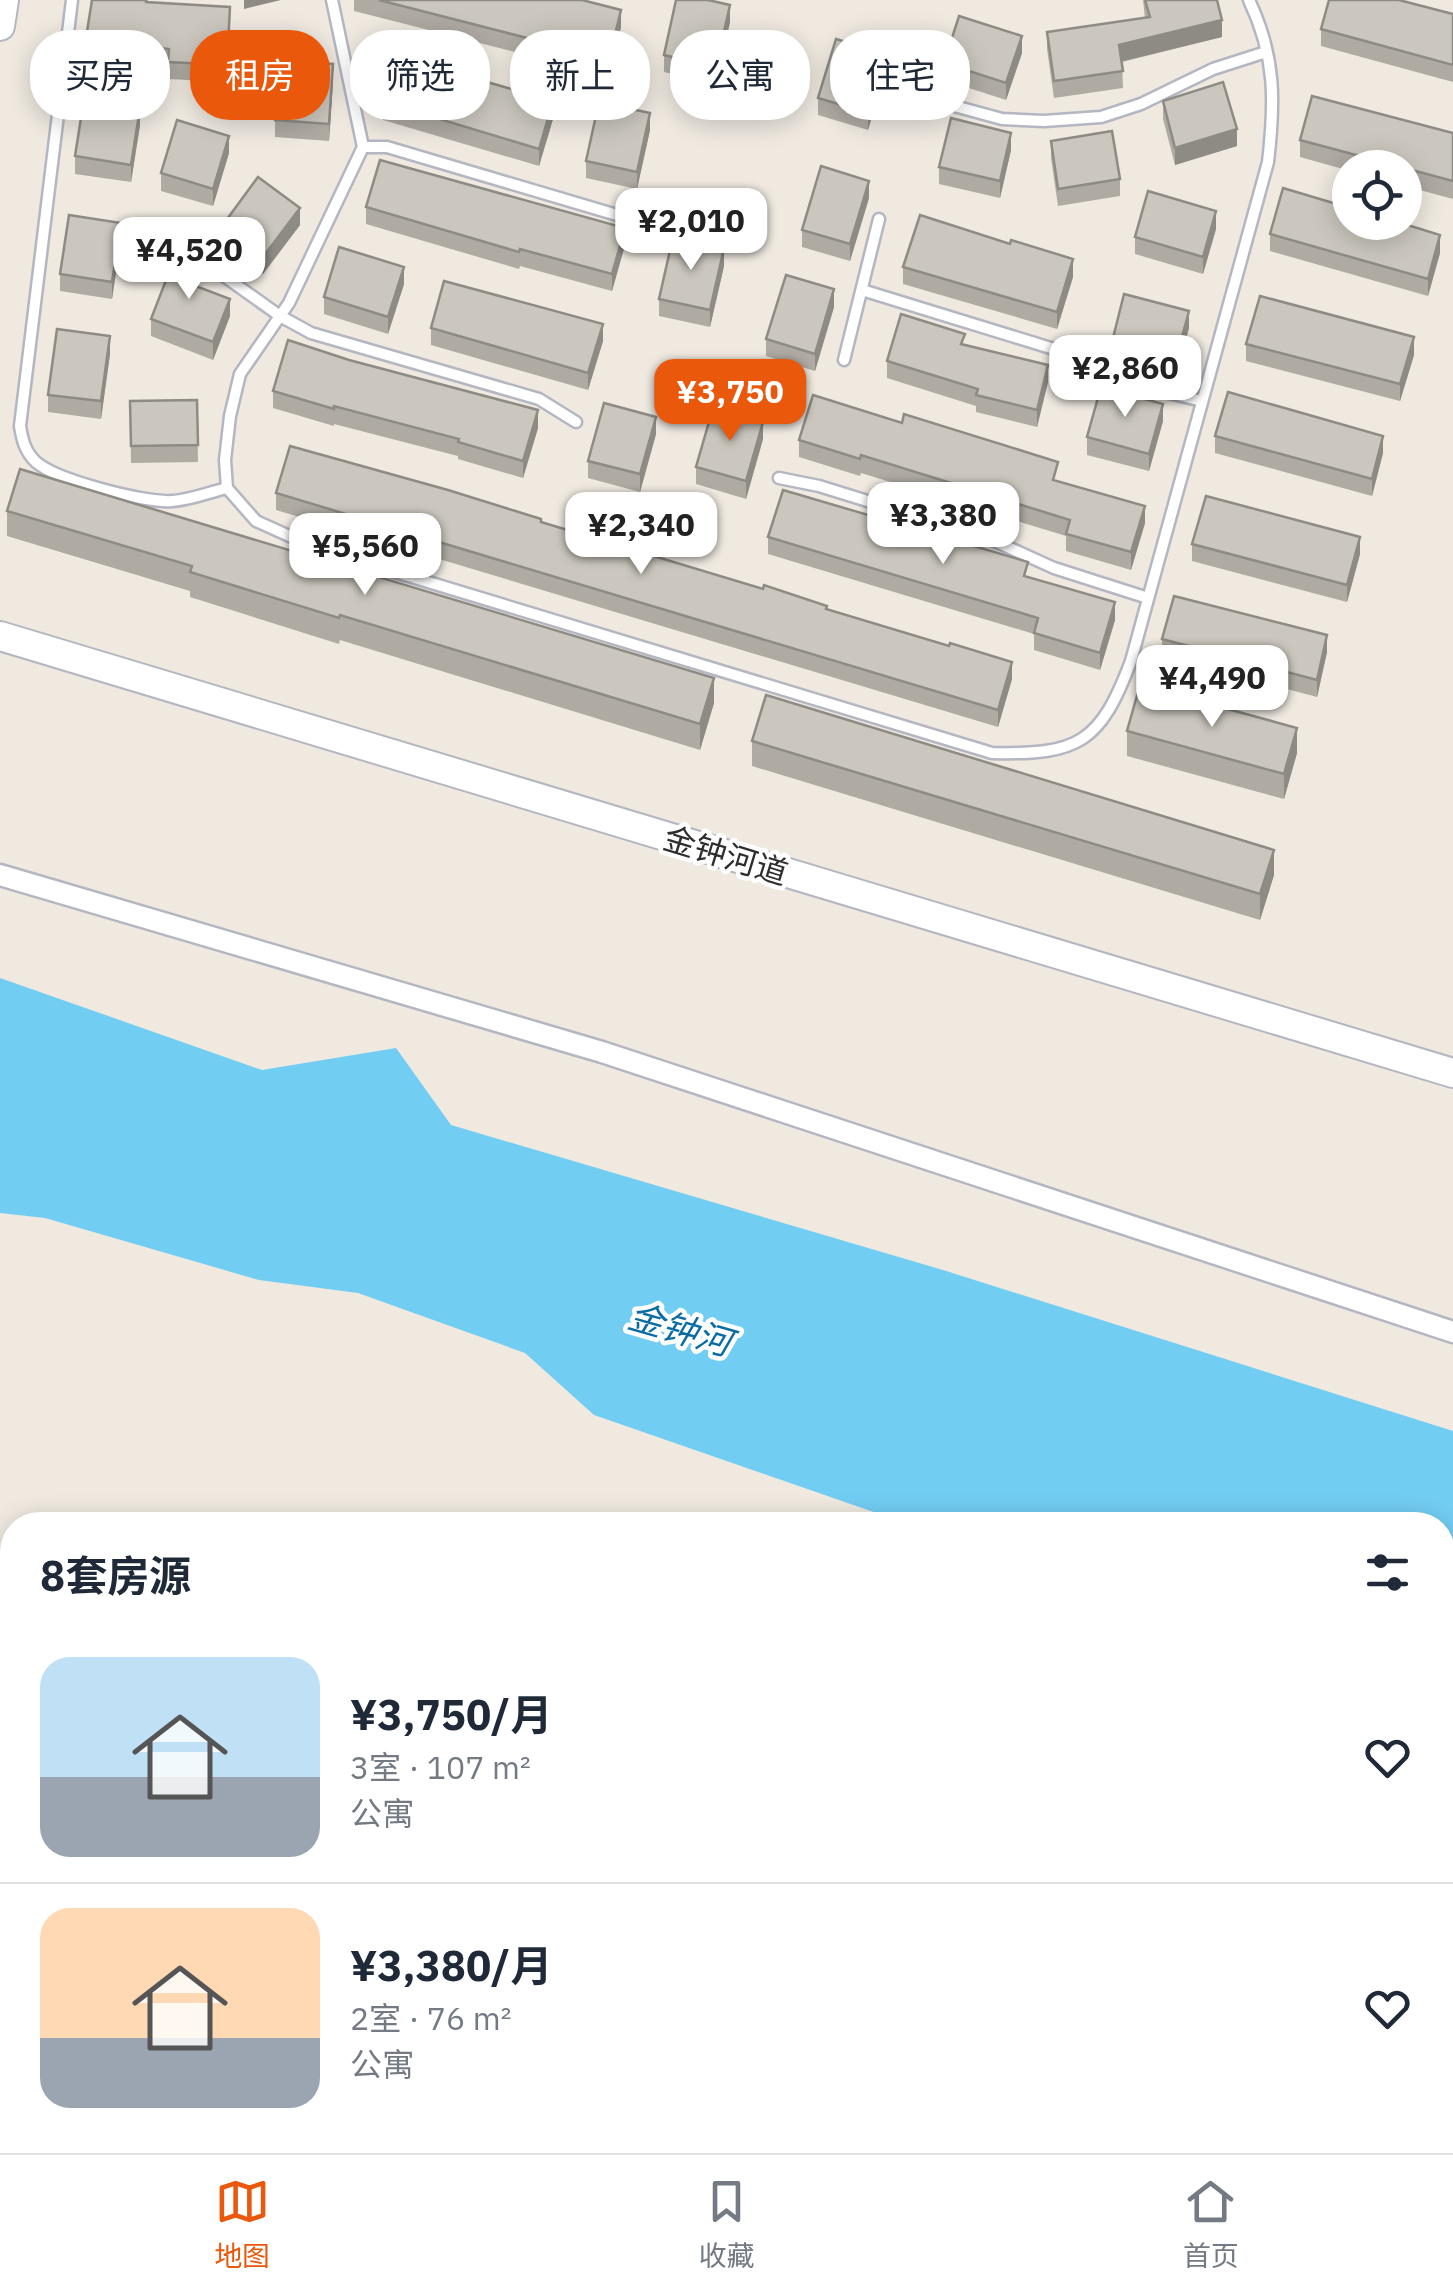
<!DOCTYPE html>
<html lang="zh">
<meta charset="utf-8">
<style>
:root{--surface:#fff;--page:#f6f6f7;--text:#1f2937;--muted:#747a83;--line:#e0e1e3;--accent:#ea580c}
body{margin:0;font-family:"IBM Plex Sans","Noto Sans SC",sans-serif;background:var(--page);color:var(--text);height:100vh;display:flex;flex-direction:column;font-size:38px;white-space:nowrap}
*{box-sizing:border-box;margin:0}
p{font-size:32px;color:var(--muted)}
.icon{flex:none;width:55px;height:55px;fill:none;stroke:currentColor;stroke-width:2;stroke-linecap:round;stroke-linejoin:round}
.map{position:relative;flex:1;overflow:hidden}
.panel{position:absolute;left:0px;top:1512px;width:1455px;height:642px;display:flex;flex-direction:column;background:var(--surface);border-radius:40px 40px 0 0;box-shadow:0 5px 25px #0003}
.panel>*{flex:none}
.hud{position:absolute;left:30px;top:30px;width:1395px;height:90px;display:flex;gap:20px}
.tools{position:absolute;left:1332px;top:150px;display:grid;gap:20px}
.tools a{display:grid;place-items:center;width:90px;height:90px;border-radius:50%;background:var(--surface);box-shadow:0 5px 25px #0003;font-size:50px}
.price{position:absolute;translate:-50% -85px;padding:0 22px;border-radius:20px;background:#fff;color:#222;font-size:32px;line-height:65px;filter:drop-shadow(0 2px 5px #0008)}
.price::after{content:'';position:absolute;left:50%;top:60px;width:30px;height:22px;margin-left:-15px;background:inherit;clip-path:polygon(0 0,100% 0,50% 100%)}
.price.selected{background:var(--accent);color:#fff}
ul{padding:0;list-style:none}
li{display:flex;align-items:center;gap:30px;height:250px;padding:0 40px}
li+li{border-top:2px solid var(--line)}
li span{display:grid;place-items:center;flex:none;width:280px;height:200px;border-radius:30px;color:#555}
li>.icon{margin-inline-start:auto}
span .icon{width:120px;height:120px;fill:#fffc;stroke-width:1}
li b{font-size:42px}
h2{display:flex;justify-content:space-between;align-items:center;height:120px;padding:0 40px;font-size:42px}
.tag{padding:0 35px;border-radius:40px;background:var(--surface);box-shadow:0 5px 25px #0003;font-size:35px;line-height:90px}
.tag.selected{background:var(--accent);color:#fff}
.tabs{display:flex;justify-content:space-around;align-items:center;height:140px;border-top:2px solid var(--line);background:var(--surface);font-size:28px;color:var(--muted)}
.tabs a{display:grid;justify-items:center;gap:5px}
.tabs .selected{color:var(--accent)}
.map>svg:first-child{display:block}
</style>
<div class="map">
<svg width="1453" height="2153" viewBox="0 0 1453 2153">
<rect width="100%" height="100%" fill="#efe9e0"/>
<!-- water -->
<g fill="#72cdf2">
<path d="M0,978l262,92 134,-22 55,77 492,145 510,161v254l-10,-3 -1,-157h-531l-317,-110 -69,-62 -167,-60 -99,-13 -214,-62 -45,-5z"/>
<path d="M1443,2111l10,3v39h-174l3,-10 160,-1z"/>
<path d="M545,2142h211v1l-4,10h-210z"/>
<path d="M788,2143v-1l228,1 -3,10h-227z"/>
<path d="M1050,2143v-1l201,1 -4,10h-200z"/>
</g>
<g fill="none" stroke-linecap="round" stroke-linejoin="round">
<defs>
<g id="service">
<path d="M72,0l-52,426c2,13 5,26 16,36 20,18 109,41 136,39 18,-1 38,-9 55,-13"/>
<path d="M332,0l31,147 -74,156 -49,71 -10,42 -5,44 2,28 29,33 60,27 676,205c87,2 108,-10 139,-92l137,-499c7,-60 8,-105 -19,-162"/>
<path d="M914,95l88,24 42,2 57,-4 40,-13 72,-35 53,-17"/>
<path d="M363,147h24l257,76"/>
<path d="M214,269l66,47 31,17 228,66 37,23"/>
<path d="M862,290l192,59 53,29 95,23"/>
<path d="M844,360l35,-141"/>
<path d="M779,478l40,8 171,53 64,29 94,30"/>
</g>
<path id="minor" d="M0,875l602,177 851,280"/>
<g id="tertiary">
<path d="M0,26l4,-26"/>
<path d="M0,636l1453,437"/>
</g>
</defs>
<!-- service casing -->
<use href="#service" stroke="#b4b6c1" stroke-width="15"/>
<!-- minor casing -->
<use href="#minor" stroke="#b4b6c1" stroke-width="25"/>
<!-- tertiary casing -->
<use href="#tertiary" stroke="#b4b6c1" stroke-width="32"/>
<!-- service -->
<use href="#service" stroke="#fff" stroke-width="10"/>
<!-- minor -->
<use href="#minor" stroke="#fff" stroke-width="20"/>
<!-- tertiary -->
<use href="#tertiary" stroke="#fff" stroke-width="28"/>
</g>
<!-- wall -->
<g fill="#afaba3">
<path d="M148,0v2l82,22 -3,58 -59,-3v-13l-82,-11v-17z"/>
<path d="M354,0h228l39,27 -12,49 -255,-65z"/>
<path d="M1143,0h74l5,37 -100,25 1,26 -69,10 -7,-49v-17l98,-14z"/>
<path d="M1453,14v68l-132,-36v-17z"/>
<path d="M730,22l-14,62 -52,-12v-17z"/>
<path d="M1022,53l-16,47 -62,-20v-17z"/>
<path d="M886,71l-18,59 -50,-15v-17z"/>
<path d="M333,81l-4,60 -54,-4v-17z"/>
<path d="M1163,101l74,45 -62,19 -12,-46z"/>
<path d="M383,102l170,17 -14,47 -156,-46z"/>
<path d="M140,125l-9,57 -56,-8v-18z"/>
<path d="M650,130l-13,59 -51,-11v-17z"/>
<path d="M1453,133v66l-48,-13v-18h-55v3l-50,-14v-17z"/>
<path d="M1051,141l69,38v17l-62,10 -7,-48z"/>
<path d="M1011,150l-11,48 -61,-14v-17z"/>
<path d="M229,153l-16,53 -52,-15v-18z"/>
<path d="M869,198l-19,63 -48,-14v-17z"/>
<path d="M366,207l259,38 -13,46 -92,-25 -1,3 -153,-45z"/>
<path d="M300,225l-37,49 -41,-31v-17z"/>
<path d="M1216,229l-13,45 -68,-20v-17z"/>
<path d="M1270,234l170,19 -12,43 -158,-45z"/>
<path d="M121,240l-9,59 -52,-8v-17z"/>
<path d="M724,266l-14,61 -51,-11v-17z"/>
<path d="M195,267l-5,17 40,32 -17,44 -62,-24v-17z"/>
<path d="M903,267l170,10 -16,52 -154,-45z"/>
<path d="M404,284l-16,50 -64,-20v-17z"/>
<path d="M834,307l-19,64 -49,-15v-17z"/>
<path d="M431,328l172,13 -15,49 -157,-45z"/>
<path d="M1189,328l-13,48 -64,-17v-17z"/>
<path d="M1246,344l168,11 -14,46 -154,-40z"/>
<path d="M965,345l83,37 -11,45 -61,-15v-6l-89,-28v-17z"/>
<path d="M110,354l-9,65 -53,-7v-17z"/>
<path d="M273,391l265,37 -15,50 -65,-19v-3l-124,-32v2l-61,-18z"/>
<path d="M197,400l1,62 -67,1 -1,-62z"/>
<path d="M1163,421l-14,50 -62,-16v-18z"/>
<path d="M656,434l-16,58 -52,-14v-17z"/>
<path d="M1215,436l168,17 -11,43 -157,-43z"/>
<path d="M763,439l-17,60 -50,-15v-17z"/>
<path d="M799,440l259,41 87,42 -14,47 -65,-19v-15l-205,-63 -1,3 -61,-19z"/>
<path d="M276,493l265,29 286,87 185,70 -14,48 -722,-217z"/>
<path d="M7,511l707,192 -14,47 -360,-110 -1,4 -149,-47v-6l-183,-55z"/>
<path d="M768,537l260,40 87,43 -15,50 -66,-20v-16l-266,-80z"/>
<path d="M1192,544l168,10 -13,48 -155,-41z"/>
<path d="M1162,639l165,13 -10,45 -155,-41z"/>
<path d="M1127,731l170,22 -13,46 -157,-43z"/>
<path d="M752,741l522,134 -14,45 -508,-154z"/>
</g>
<!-- shaded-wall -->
<g fill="#8e8b85">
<path d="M244,0h37l-37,9z"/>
<path d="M730,5v17l-14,62v-17z"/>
<path d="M621,10v17l-12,49v-17z"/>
<path d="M1222,20v17l-103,25v-17z"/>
<path d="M1022,36v17l-16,47v-17z"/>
<path d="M886,54v17l-18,59v-17z"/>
<path d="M333,64v17l-4,60v-17z"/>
<path d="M553,101v18l-14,47v-17z"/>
<path d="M140,108v17l-9,57v-17z"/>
<path d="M650,113v17l-13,59v-17z"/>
<path d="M1237,129v17l-62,19v-17z"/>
<path d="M1011,133v17l-11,48v-17z"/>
<path d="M229,136v17l-16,53v-17z"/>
<path d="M869,181v17l-19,63v-17z"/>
<path d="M300,208v17l-37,49v-17z"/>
<path d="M1216,211v18l-13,45v-17z"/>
<path d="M121,223v17l-9,59v-17z"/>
<path d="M625,228v17l-13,46v-17z"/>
<path d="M1440,235v18l-12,43v-17z"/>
<path d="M724,248v18l-14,61v-17z"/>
<path d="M195,249v18l-10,32v-17z"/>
<path d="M1073,259v18l-16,52v-17z"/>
<path d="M404,267v17l-16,50v-17z"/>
<path d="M834,289v18l-19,64v-17z"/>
<path d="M230,299v17l-17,44v-18z"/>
<path d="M1189,311v17l-13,48v-17z"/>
<path d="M603,324v17l-15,49v-17z"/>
<path d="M110,336v18l-9,65v-18z"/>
<path d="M1414,337v18l-14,46v-17z"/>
<path d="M1048,365v17l-11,45v-17z"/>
<path d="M1163,404v17l-14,50v-17z"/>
<path d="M538,410v18l-15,50v-17z"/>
<path d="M656,417v17l-16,58v-18z"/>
<path d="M763,422v17l-17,60v-18z"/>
<path d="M1383,436v17l-11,43v-17z"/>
<path d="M1145,506v17l-14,47v-18z"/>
<path d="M1360,537v17l-13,48v-17z"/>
<path d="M1115,602v18l-15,50v-17z"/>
<path d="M1327,635v17l-10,45v-17z"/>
<path d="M1012,662v17l-14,48v-17z"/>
<path d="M714,678v25l-14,47v-26z"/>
<path d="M1297,728v25l-13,46v-25z"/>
<path d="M1274,850v25l-14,45v-26z"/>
</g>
<!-- building -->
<g fill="#cbc7be" stroke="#8e8b85" stroke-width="2.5">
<path d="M92,0h54v2l84,5 -3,58 -59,-3 1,-13 -83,-11z"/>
<path d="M379,0h203l39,10 -12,49z"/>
<path d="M676,0h32l22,5 -14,62 -52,-12z"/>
<path d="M1145,0h72l5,20 -103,25 4,26 -69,10 -7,-49 103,-15z"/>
<path d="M1329,0h70l54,14v51l-132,-36z"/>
<path d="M959,16l63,20 -16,47 -62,-20z"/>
<path d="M836,39l50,15 -18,59 -50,-15z"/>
<path d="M397,56l156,45 -14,48 -156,-47z"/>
<path d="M279,60l54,4 -4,60 -54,-4z"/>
<path d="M1223,82l14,47 -62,19 -12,-47z"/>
<path d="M1312,96l141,37v48l-153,-41z"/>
<path d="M84,99l56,9 -9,57 -56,-9z"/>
<path d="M599,102l51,11 -13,59 -51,-11z"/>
<path d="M951,118l60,15 -11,48 -61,-14z"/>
<path d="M177,120l52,16 -16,53 -52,-16z"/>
<path d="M1112,131l8,48 -62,10 -7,-48z"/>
<path d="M380,160l245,68 -13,46 -92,-25 -1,3 -153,-45z"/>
<path d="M821,166l48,15 -19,63 -48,-14z"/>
<path d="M258,177l42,31 -37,49 -41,-31z"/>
<path d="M1283,188l67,20v14h48l42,13 -12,44 -158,-45z"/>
<path d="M1148,191l68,20 -13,46 -68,-20z"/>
<path d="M69,215l52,8 -9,59 -52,-8z"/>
<path d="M920,215l90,29 1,-4 62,19 -16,53 -154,-45z"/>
<path d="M673,237l51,11 -14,62 -51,-11z"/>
<path d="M180,244l15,5 -10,33 45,17 -17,43 -62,-23z"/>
<path d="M339,247l65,20 -16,50 -64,-20z"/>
<path d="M786,275l48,14 -19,65 -49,-15z"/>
<path d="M444,281l159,43 -15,49 -157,-45z"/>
<path d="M1124,294l65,17 -13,48 -64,-17z"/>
<path d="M1260,296l154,41 -14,47 -154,-40z"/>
<path d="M901,314l64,20 -4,10 87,21 -11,45 -61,-15 2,-6 -91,-28z"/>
<path d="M57,329l53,7 -9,65 -53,-6z"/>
<path d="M288,340l61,20 189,50 -15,51 -65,-19 1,-3 -125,-33v3l-61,-18z"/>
<path d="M1101,387l62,17 -14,50 -62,-17z"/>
<path d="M1228,392l155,44 -11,43 -157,-43z"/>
<path d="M813,395l89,28 2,-9 154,48 -5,18 92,26 -14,46 -65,-18 4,-14 -209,-65 -1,4 -61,-19z"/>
<path d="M197,400l1,45 -67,1 -1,-45z"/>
<path d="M604,403l52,14 -16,57 -52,-13z"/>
<path d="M713,408l50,14 -17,59 -50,-14z"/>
<path d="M290,446l158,44 93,29v3l222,67 1,-4 63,21 -1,3 123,37 1,-3 62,19 -14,48 -722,-217z"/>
<path d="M20,469l694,209 -14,46 -360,-109 -1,3 -149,-46 2,-6 -185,-55z"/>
<path d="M783,490l245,72 -4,14 91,26 -15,51 -66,-20 4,-15 -270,-81z"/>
<path d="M1206,496l154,41 -13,48 -155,-41z"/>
<path d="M1174,596l153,39 -10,45 -155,-41z"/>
<path d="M1140,685l157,43 -13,46 -157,-43z"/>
<path d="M766,695l508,155 -14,44 -508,-153z"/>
</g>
<g text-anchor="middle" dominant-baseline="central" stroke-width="9" stroke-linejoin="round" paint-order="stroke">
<!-- street labels -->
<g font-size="32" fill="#2e2e2e" stroke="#fff">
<text transform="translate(726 855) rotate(17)">金钟河道</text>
</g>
<!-- water labels -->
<g font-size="35" font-style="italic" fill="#0a6ca5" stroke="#fff">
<text transform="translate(680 1329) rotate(16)">金钟河</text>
</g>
</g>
</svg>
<div class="tools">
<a><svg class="icon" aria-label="locate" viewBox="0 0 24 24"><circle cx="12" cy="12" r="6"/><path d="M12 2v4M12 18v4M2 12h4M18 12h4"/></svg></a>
</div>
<b class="price" style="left:691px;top:273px">¥2,010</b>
<b class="price" style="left:189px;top:302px">¥4,520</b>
<b class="price" style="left:1125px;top:420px">¥2,860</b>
<b class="price selected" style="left:730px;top:444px">¥3,750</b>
<b class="price" style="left:943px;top:567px">¥3,380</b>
<b class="price" style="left:641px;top:577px">¥2,340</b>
<b class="price" style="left:365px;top:598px">¥5,560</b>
<b class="price" style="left:1212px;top:730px">¥4,490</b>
<div class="hud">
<a class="tag">买房</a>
<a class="tag selected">租房</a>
<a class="tag">筛选</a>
<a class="tag">新上</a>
<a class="tag">公寓</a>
<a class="tag">住宅</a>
</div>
<section class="panel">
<h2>8套房源<svg class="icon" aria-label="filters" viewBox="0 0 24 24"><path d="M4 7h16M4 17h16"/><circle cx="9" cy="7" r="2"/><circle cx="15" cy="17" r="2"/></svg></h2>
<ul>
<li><span style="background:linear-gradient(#bfe0f5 60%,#9aa5b1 0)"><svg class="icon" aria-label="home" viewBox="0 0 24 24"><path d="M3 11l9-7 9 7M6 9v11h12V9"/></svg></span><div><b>¥3,750/月</b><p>3室 · 107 m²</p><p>公寓</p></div><svg class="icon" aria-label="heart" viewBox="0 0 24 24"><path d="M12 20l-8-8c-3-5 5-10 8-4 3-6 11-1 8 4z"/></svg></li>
<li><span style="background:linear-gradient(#ffd9b3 65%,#9aa5b1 0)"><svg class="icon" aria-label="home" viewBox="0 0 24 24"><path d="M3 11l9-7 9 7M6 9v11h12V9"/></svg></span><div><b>¥3,380/月</b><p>2室 · 76 m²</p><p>公寓</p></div><svg class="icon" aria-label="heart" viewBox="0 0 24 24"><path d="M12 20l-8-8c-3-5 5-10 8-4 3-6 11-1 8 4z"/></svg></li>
</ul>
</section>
</div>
<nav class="tabs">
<a class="selected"><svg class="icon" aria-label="map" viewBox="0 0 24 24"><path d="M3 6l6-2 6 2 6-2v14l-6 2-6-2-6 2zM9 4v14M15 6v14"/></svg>地图</a>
<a><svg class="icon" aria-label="saved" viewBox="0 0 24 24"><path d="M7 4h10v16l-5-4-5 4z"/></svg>收藏</a>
<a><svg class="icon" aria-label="home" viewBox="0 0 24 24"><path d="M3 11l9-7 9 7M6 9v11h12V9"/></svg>首页</a>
</nav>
